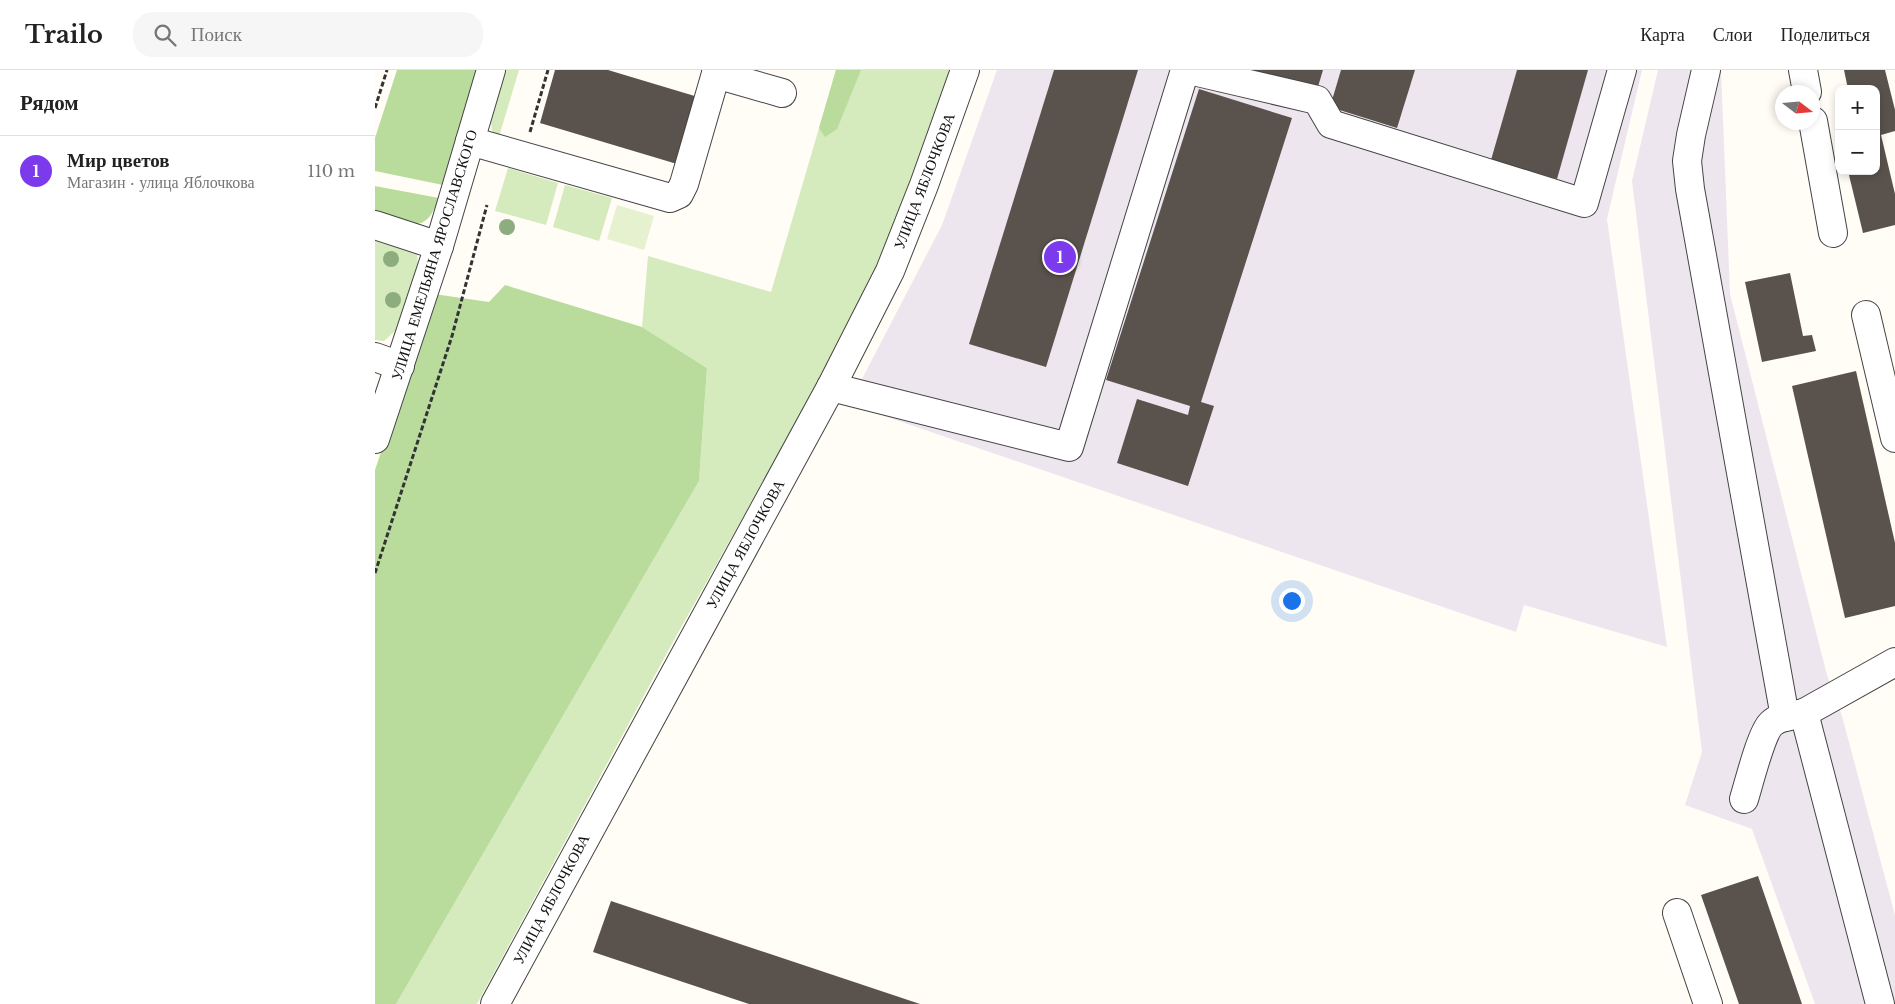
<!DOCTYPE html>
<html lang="ru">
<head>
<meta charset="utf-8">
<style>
	:root { --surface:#fff; --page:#f6f6f6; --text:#222; --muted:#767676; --line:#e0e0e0; --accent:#7c3aed }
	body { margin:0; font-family:"Libre Baskerville",serif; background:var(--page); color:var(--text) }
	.controls { position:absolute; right:15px; top:15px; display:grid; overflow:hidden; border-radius:10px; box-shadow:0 2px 8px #0003 }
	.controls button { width:45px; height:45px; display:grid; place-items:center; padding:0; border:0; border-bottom:1px solid var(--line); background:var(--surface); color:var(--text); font:25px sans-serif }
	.compass { position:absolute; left:1400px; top:15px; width:45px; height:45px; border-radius:50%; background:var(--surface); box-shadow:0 2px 8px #0003; rotate:106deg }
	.you { position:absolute; left:916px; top:530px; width:18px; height:18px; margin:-12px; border:4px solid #fff; border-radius:50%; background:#1a73e8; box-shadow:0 0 0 8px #1a73e833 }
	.badge { display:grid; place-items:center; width:32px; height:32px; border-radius:50%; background:var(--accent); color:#fff; font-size:16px; font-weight:700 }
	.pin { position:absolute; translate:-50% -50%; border:2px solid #fff; box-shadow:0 1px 5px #0006 }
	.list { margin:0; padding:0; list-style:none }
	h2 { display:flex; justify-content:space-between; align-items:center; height:65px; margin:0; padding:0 20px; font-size:21px }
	h2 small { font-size:16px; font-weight:400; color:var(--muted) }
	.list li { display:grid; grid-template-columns:32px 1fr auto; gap:15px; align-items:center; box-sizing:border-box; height:70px; padding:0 20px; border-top:1px solid var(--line) }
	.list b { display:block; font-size:19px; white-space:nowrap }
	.list p { margin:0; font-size:16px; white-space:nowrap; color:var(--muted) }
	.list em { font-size:16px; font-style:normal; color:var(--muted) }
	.icon { flex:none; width:28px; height:28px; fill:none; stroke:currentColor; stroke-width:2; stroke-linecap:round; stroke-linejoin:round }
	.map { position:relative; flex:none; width:1520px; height:934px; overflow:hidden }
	header { display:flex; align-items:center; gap:30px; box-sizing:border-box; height:70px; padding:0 25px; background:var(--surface); border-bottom:1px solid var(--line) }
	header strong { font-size:24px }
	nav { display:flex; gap:28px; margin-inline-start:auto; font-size:18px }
	.search { width:350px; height:45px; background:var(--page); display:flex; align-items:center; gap:12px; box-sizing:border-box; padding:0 18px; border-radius:20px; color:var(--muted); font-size:19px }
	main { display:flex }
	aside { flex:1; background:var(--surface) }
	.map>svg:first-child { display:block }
</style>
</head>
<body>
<header>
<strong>Trailo</strong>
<div class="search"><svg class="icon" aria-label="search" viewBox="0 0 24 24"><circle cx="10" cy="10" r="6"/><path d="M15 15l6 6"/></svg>Поиск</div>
<nav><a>Карта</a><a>Слои</a><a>Поделиться</a></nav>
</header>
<main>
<aside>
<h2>Рядом<small></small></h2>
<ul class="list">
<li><span class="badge">1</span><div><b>Мир цветов</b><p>Магазин · улица Яблочкова</p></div><em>110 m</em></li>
</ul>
</aside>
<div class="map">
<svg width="1520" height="934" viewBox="0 0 1520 934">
	<rect width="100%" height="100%" fill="#fffdf5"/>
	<g fill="#eee6ef">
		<path d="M622,0H1267L1232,149L1292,577L1149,535L1141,562L474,334L567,155Z"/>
		<path d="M1283,0H1346L1355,224L1452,605L1467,646L1520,845V934H1440L1377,759L1310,735L1327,682L1257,111Z"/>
	</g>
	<g fill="#d5ebbd">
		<path d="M129,0H144L123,70L118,65L115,47Z"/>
		<path d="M461,0H577L522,154L488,229L462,279L299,570L102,934H21L324,411L332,298L267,257L273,186L396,222Z"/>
		<path d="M133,98L183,113L171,155L120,141Z"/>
		<path d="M190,115L237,128L224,171L178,157Z"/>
		<path d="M0,163L34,176L42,184L43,195L20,261L9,271L0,270Z"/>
	</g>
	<g fill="#b9dc9c">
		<path d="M22,0H102L68,115L0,101V68Z"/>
		<path d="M461,0H486L462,59L450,67L444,58Z"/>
		<path d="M0,116L64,128C61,134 59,141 55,146C41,164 17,149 0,144Z"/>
		<path d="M130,215L267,257L332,298L324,411L21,934H0V400L59,224L114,232Z"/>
	</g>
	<path fill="#e6f2cf" d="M242,135L279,146L269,180L232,169Z"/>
	<g fill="#5a524d">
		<path d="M180,0H233L323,27L302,94L165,53Z"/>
		<path d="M679,0H763L671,297L594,274Z"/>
		<path d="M877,0H948L942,20Z"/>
		<path d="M966,0H1040L1022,58L955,37Z"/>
		<path d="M1142,0H1213L1182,109L1116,90Z"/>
		<path d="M1469,0H1510L1520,40V61L1506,65L1520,124V155L1488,163L1473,101H1501V19H1473Z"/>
		<path d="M824,19L917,48L826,332L839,336L813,416L742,393L762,329L813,345L815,336L731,310Z"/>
		<path d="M1415,203L1428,266L1437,265L1441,281L1387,292L1370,212Z"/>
		<path d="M1481,301L1520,473V536L1470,548L1417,316Z"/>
		<path d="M1383,806L1427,934H1364L1326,825Z"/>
		<path d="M236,831L545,934H374L218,882Z"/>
	</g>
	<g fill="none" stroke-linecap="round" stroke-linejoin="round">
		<g stroke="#444" stroke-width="30">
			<g id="minor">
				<path d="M814,0L942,30L956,54L1209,133L1247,0"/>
				<path d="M1331,0L1316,65L1312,91L1315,119L1410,647L1429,643L1505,934"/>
				<path d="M1428,0L1432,22"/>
				<path d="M341,4L407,23"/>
				<path d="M1438,51L1458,163"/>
				<path d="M95,71L295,128L304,124L309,114L342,0"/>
				<path d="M0,155L64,176"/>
				<path d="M1491,245L1520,368"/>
				<path d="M0,287L25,296"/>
				<path d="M456,317L694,377L810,0"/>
				<path d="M0,369L64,176L116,0"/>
				<path d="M1429,643L1520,592"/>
				<path d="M1369,729C1374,713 1386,664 1396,654C1400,650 1405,648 1410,647"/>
				<path d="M1302,843L1333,934"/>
				<path d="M120,934L456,317L515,201L549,115L590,0"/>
			</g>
		</g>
		<g stroke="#333" stroke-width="3" stroke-dasharray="5 2.5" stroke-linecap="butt">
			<path d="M0,38L12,0"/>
			<path d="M155,62L173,0"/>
			<path d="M0,503L77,266L112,135"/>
		</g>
		<use href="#minor" stroke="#fff" stroke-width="28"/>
	</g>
	<g fill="#8dad7f">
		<circle cx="132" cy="157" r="8"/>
		<circle cx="16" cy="189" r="8"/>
		<circle cx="18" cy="230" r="8"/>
	</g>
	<g text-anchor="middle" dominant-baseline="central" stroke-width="5" stroke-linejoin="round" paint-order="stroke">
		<g font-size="15" fill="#111" stroke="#fff">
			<text transform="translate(549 111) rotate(-69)">УЛИЦА ЯБЛОЧКОВА</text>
			<text transform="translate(59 185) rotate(-73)">УЛИЦА ЕМЕЛЬЯНА ЯРОСЛАВСКОГО</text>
			<text transform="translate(370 474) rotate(-61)">УЛИЦА ЯБЛОЧКОВА</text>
			<text transform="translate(176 829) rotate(-62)">УЛИЦА ЯБЛОЧКОВА</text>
		</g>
	</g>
</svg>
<div class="controls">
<button>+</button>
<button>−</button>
</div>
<svg class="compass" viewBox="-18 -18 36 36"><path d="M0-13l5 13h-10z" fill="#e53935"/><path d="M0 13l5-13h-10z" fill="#767676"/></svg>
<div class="you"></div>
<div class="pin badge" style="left:685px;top:187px">1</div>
</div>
</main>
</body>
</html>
